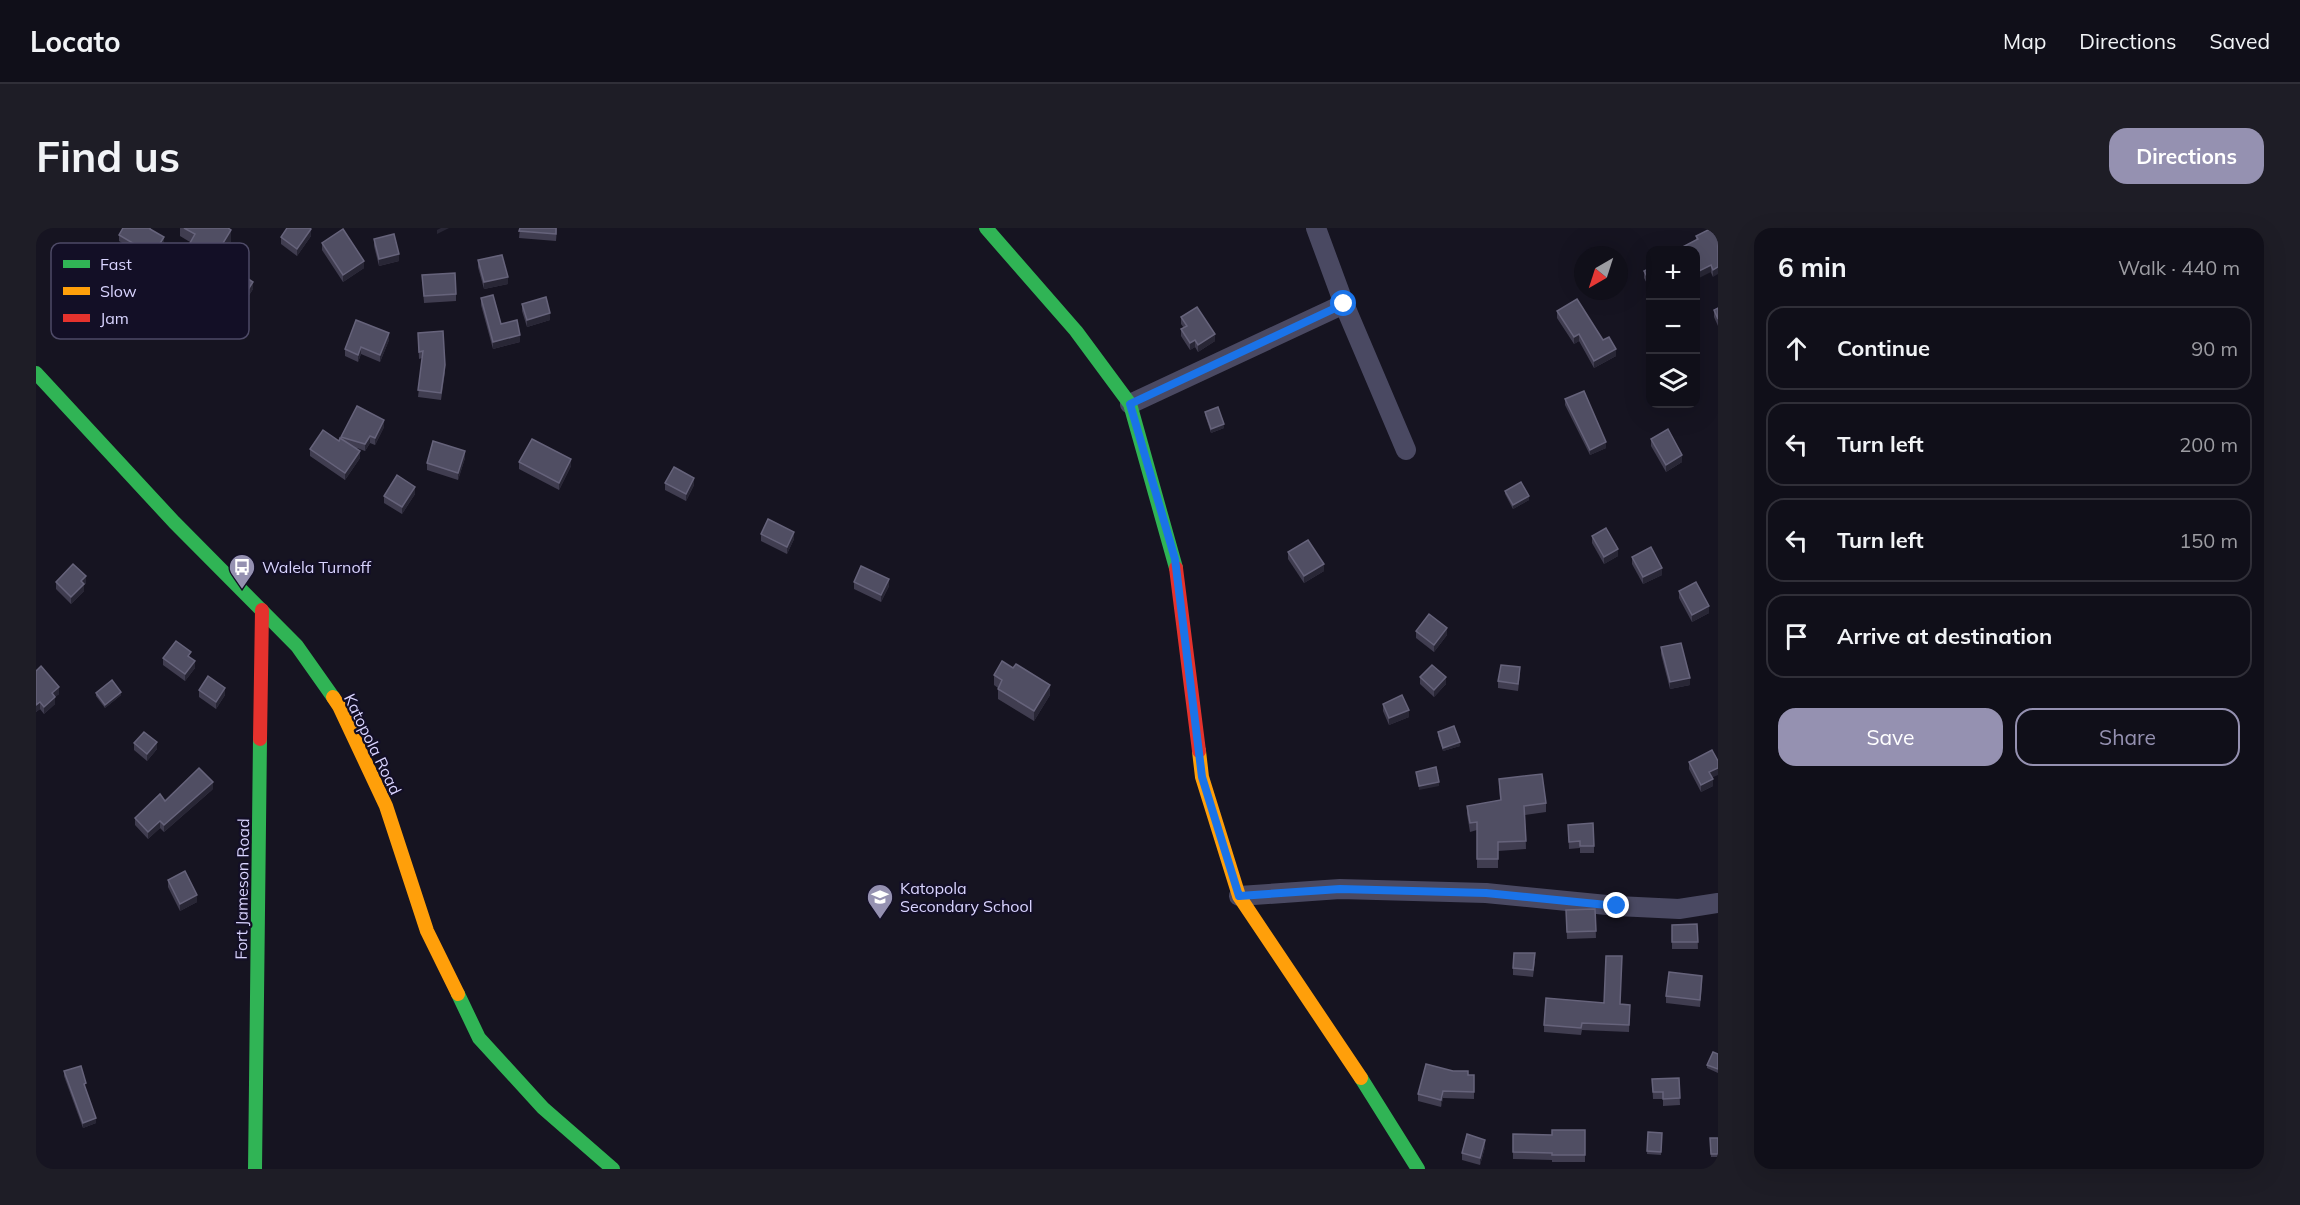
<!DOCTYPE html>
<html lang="en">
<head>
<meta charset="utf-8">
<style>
	:root { --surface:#100f19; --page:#1e1d26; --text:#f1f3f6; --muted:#9c9ca2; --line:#302f38; --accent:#9591b1 }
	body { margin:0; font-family:Mulish,sans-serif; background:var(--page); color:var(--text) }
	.controls { position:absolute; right:18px; top:18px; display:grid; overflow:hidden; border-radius:12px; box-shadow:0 6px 24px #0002 }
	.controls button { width:54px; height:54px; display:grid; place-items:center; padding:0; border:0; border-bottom:2px solid var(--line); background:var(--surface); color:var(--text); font:30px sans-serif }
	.compass { position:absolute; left:1538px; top:18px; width:54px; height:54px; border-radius:50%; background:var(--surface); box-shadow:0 6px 24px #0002; rotate:219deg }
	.stop { position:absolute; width:18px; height:18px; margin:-14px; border:4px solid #1a73e8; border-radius:50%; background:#fff }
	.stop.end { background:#1a73e8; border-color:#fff; box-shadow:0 2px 6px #0008 }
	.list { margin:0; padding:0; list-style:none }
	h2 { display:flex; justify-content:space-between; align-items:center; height:78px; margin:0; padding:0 24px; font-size:26px }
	h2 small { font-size:20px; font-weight:400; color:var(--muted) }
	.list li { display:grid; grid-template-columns:39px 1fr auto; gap:18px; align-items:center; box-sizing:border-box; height:84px; margin:0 12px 12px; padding:0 12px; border:2px solid var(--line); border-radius:18px }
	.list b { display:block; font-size:22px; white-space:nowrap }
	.list em { font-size:20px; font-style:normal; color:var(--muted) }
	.actions { display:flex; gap:12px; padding:18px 24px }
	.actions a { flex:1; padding:14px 0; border:2px solid var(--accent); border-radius:18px; text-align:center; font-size:21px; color:var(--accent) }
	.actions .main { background:var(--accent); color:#fff }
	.icon { flex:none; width:33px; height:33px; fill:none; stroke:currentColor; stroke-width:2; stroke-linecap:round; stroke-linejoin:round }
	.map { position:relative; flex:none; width:1682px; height:941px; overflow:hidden; border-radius:18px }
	header { display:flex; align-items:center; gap:36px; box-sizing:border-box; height:84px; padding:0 30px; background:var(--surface); border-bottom:2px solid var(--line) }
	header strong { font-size:28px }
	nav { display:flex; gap:33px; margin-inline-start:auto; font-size:21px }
	.intro { display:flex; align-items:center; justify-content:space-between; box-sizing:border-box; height:144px; padding:0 36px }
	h1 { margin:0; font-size:42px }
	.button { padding:15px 27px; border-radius:18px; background:var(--accent); color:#fff; font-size:21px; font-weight:700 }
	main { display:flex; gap:36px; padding:0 36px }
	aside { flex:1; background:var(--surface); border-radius:18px; box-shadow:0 6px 24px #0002 }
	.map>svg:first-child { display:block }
</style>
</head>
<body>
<header>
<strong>Locato</strong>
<nav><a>Map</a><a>Directions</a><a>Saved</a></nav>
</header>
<div class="intro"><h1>Find us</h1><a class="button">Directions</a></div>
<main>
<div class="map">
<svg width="1682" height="941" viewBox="0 0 1682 941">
	<rect width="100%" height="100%" fill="#161421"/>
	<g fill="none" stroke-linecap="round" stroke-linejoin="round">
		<g stroke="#4a4962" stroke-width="20">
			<path d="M1280,0L1308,76L1370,222"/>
			<path d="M1094,176L1308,76"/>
			<path d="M1203,668L1304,661L1450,665L1581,678L1643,681L1682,675"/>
		</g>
		<g stroke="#30b455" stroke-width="14">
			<path d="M950,0L1040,103L1094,176L1140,340"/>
			<path d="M0,145L138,294L261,418L297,469"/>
			<path d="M422,766L443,810L507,880L577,941"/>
			<path d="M1325,850L1382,941"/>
			<path d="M219,941L224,511"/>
		</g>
		<g stroke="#ff9f0a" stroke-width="14">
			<path d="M297,469L303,478L350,578L391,703L422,766"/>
			<path d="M1163,523L1166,549L1203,668L1325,850"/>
		</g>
		<g stroke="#e5322d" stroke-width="14">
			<path d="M1140,340L1163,523"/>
			<path d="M224,511L226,382"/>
		</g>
	</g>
	<g fill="#403d50">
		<path d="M144,0H192L195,13L178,40L154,25V14L144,8Z"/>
		<path d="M484,0H521L520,13L483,10Z"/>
		<path d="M1682,0L1677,49L1660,12V8Z"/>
		<path d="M116,2L128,16L117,34L83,13V7Z"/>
		<path d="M275,8L261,28L245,16V9Z"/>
		<path d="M338,11L363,33L343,38L338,18Z"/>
		<path d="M286,15L328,40L307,54L286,22Z"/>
		<path d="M442,32L472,56L448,61L442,39Z"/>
		<path d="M1614,40V61L1608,50V43Z"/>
		<path d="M386,47L420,66V73L388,75Z"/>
		<path d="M174,53L217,61L201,86L189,78V70L174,60Z"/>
		<path d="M445,70L465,96L484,114L457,121L445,77Z"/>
		<path d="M486,76L514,92L491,99L486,83Z"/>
		<path d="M1682,80V98L1678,89V82Z"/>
		<path d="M1521,83L1567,112L1580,128L1558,140L1543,113L1538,116L1521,90Z"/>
		<path d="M1145,89L1179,113L1162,124L1159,119L1154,122L1145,108V101L1148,100L1145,96Z"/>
		<path d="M382,105L409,144L405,172L382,169L386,130L383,131Z"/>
		<path d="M353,112L344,134L325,126L322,134L309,128V121Z"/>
		<path d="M1529,171L1570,220L1554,227L1529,177Z"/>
		<path d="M1169,184L1188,200L1175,205L1169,187Z"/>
		<path d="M348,199L339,217L334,215L329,223L321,220L324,230L309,252L274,228V221L303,213L305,209Z"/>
		<path d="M1615,211L1646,234L1630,244L1615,218Z"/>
		<path d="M429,230L422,252L391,242V235Z"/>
		<path d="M483,234L535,238L523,262L483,241Z"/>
		<path d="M629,255L658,257L650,273L629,262Z"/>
		<path d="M1469,263L1493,272L1477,281L1469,266Z"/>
		<path d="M379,266L366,286L348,275V268Z"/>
		<path d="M725,306L758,311L751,326L725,313Z"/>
		<path d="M1556,308L1582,328L1568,336L1556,315Z"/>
		<path d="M1252,324L1288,343L1268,355L1252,331Z"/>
		<path d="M1596,329L1626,347L1607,356L1596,336Z"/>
		<path d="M20,354L50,355L48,357V363L35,376L20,361Z"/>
		<path d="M818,354L853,358L845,374L818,361Z"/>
		<path d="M1643,363L1673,385L1656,394L1643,370Z"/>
		<path d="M1380,403L1411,407L1398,424L1380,410Z"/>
		<path d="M1625,419L1654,457L1634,461L1625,426Z"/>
		<path d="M127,430H155L159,440L149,453L127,437Z"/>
		<path d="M977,440L1014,467L998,493L962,471V460L958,457V447Z"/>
		<path d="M0,443L23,466L19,469V476L8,486L4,481L0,484Z"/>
		<path d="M1484,446L1482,463L1462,460V453Z"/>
		<path d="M1384,449L1410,456L1398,469L1384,456Z"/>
		<path d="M163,462L189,467L180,481L163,469Z"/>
		<path d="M60,465L85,467L69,480L60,468Z"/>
		<path d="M1347,476L1373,489L1353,497L1347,483Z"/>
		<path d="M1402,504L1424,518L1407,523L1402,508Z"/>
		<path d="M98,515L121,521L111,533L98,522Z"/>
		<path d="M1653,534L1676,550L1677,558L1665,564L1653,541Z"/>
		<path d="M1463,551L1510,575V584L1489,587L1490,621L1462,623V640H1441V602L1434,604L1431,586V578L1464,572Z"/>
		<path d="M177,561L128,604L124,600L112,611L99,597V590Z"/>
		<path d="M1532,597L1558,618V625H1544V620L1533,621Z"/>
		<path d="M132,652L161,674L144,683L132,659Z"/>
		<path d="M1559,681L1560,710L1531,711L1530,682Z"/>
		<path d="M1661,696L1662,721H1636V697Z"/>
		<path d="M1499,733L1497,749L1477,747V740Z"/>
		<path d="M1666,755L1664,779L1630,775V768Z"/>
		<path d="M1584,776L1594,777L1593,804L1546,802L1545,807L1508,804V797Z"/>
		<path d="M1682,826V845L1671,840V837Z"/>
		<path d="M28,843L50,861L60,895L47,900L28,848Z"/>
		<path d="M1432,847H1438V871L1407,870L1405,879L1382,873V866Z"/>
		<path d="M1643,850L1644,877L1627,878V871H1617L1616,851Z"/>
		<path d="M1549,902V934H1516V932L1477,931V906L1516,907Z"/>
		<path d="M1612,904L1626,905L1625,927L1611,926Z"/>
		<path d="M1674,910H1682V929H1675Z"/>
		<path d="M1449,919L1444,937L1426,932V925Z"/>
	</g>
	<g fill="#282635">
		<path d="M405,0H413L401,6V2Z"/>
		<path d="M275,1V8L261,28V21Z"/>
		<path d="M195,2V13L178,40V30Z"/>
		<path d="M128,9V16L117,34V27Z"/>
		<path d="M363,26V33L343,38V31Z"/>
		<path d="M328,33V40L307,54V47Z"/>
		<path d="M1675,37V44L1659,52V45Z"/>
		<path d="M1682,39V46L1677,49V42Z"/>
		<path d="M472,49V56L448,61V54Z"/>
		<path d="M217,54V61L201,86V79Z"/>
		<path d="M514,85V92L491,99V92Z"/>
		<path d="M353,105V112L344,134V127Z"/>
		<path d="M1179,106V113L1162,124V117Z"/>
		<path d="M1543,106V113L1538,116V109Z"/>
		<path d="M484,107V114L457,121V114Z"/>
		<path d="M1159,112V119L1154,122V115Z"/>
		<path d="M325,119V126L322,134V127Z"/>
		<path d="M1580,121V128L1558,140V133Z"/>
		<path d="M348,192V199L339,217V210Z"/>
		<path d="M1188,196V200L1175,205V201Z"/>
		<path d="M334,208V215L329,223V216Z"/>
		<path d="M1570,214V220L1554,227V222Z"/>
		<path d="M324,223V230L309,252V245Z"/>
		<path d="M429,223V230L422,252V245Z"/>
		<path d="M1646,227V234L1630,244V237Z"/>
		<path d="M535,231V238L523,262V255Z"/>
		<path d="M658,250V257L650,273V266Z"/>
		<path d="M379,259V266L366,286V279Z"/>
		<path d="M1493,268V272L1477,281V277Z"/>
		<path d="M758,304V311L751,326V319Z"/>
		<path d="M1582,321V328L1568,336V329Z"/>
		<path d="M1288,336V343L1268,355V348Z"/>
		<path d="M1626,340V347L1607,356V349Z"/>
		<path d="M50,348V355L48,357V363L35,376V369L45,353Z"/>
		<path d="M853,351V358L845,374V367Z"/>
		<path d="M1673,378V385L1656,394V387Z"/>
		<path d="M1411,400V407L1398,424V417Z"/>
		<path d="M159,433V440L149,453V446Z"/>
		<path d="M1410,449V456L1398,469V462Z"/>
		<path d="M1654,450V457L1634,461V454Z"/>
		<path d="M1014,457V467L998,493V483Z"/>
		<path d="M23,459V466L19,469V476L8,486V479L16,465Z"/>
		<path d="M189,460V467L180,481V474Z"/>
		<path d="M85,464V467L69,480V477Z"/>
		<path d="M4,474V481L0,484V477Z"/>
		<path d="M1373,482V489L1353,497V490Z"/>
		<path d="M121,514V521L111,533V526Z"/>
		<path d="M1424,514V518L1407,523V520Z"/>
		<path d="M1682,540V547L1673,551V544Z"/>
		<path d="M1677,551V558L1665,564V557Z"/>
		<path d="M177,554V561L128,604V597Z"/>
		<path d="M1403,554V558L1383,562V558Z"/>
		<path d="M124,593V600L112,611V604Z"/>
		<path d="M161,667V674L144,683V676Z"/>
		<path d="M1407,863V870L1405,879V872Z"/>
		<path d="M60,890V895L47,900V895Z"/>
		<path d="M1449,912V919L1444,937V930Z"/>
	</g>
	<g fill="#504e63" stroke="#66637b" stroke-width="1.5">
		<path d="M87,0H114V1L128,9L117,27L83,7Z"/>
		<path d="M148,0H192L195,2L178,30L154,15L159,6Z"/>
		<path d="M251,0H274L275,1L261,21L245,9Z"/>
		<path d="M484,0H520V6L483,3Z"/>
		<path d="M1676,0H1682V39L1677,42L1675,37L1659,45V22H1641L1662,11L1660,8Z"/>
		<path d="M307,1L328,33L307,47L286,15Z"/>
		<path d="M358,6L363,26L343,31L338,11Z"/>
		<path d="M466,27L472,49L448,54L442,32Z"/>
		<path d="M186,34L217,54L201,79L189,71L192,65L174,53Z"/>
		<path d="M1614,40V54L1608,43Z"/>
		<path d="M419,45L420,66L388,68L386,47Z"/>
		<path d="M457,67L465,96L481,92L484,107L457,114L445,70Z"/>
		<path d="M510,69L514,85L491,92L486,76Z"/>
		<path d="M1541,71L1567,112L1573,109L1580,121L1558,133L1543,106L1538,109L1521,83Z"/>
		<path d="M1161,79L1179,106L1162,117L1159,112L1154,115L1145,101L1151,98L1145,89Z"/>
		<path d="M1682,80V91L1678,82Z"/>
		<path d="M320,92L353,105L344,127L325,119L322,127L309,121Z"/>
		<path d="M407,103L409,137L405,165L382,162L387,123L383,124L382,105Z"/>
		<path d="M1548,163L1570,214L1554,222L1529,171Z"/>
		<path d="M321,178L348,192L339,210L334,208L329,216L305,209Z"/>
		<path d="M1182,179L1188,196L1175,201L1169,184Z"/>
		<path d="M1632,201L1646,227L1630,237L1615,211Z"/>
		<path d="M287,202L303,213L304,210L324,223L309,245L274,221Z"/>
		<path d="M496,211L535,231L523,255L483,234Z"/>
		<path d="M397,213L429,223L422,245L391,235Z"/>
		<path d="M638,239L658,250L650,266L629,255Z"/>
		<path d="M361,247L379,259L366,279L348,268Z"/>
		<path d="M1485,254L1493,268L1477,277L1469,263Z"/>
		<path d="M732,291L758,304L751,319L725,306Z"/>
		<path d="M1570,300L1582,321L1568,329L1556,308Z"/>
		<path d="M1272,312L1288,336L1268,348L1252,324Z"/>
		<path d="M1615,319L1626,340L1607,349L1596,329Z"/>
		<path d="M37,336L50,348L45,353L48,356L35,369L20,354Z"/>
		<path d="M825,338L853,351L845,367L818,354Z"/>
		<path d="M1660,354L1673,378L1656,387L1643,363Z"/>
		<path d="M1393,386L1411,400L1398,417L1380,403Z"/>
		<path d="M140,413L155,424L152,428L159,433L149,446L127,430Z"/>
		<path d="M1645,415L1654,450L1634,454L1625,419Z"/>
		<path d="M966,433L977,440L980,436L1014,457L998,483L962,461L966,452L958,447Z"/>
		<path d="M1396,437L1410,449L1398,462L1384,449Z"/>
		<path d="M1465,437L1484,439L1482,456L1462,453Z"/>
		<path d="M5,438L23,459L16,465L19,469L8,479L4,474L0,477V443Z"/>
		<path d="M172,448L189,460L180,474L163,462Z"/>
		<path d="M76,452L85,464L69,477L60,465Z"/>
		<path d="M1366,467L1373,482L1353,490L1347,476Z"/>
		<path d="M1418,498L1424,514L1407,520L1402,504Z"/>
		<path d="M108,504L121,514L111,526L98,515Z"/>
		<path d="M1676,522L1682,533V540L1673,544L1677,551L1665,557L1653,534Z"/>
		<path d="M1400,539L1403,554L1383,558L1380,544Z"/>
		<path d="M163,540L177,554L128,597L124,593L112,604L99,590L124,566L129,573Z"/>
		<path d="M1506,546L1510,575L1488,578L1490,613L1462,614V631H1441V594L1434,595L1431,578L1465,572L1463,551Z"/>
		<path d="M1557,595L1558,618H1544V613L1533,614L1532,597Z"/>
		<path d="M149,643L161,667L144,676L132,652Z"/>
		<path d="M1559,681L1560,703L1531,704L1530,682Z"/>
		<path d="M1661,696L1662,714H1636V697Z"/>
		<path d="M1478,725H1499L1497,742L1477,740Z"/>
		<path d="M1570,728H1586L1584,776L1594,777L1593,797L1546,795L1545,800L1508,797L1510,770L1568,775Z"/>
		<path d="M1633,744L1666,748L1664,772L1630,768Z"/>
		<path d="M1677,824L1682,826V841L1671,837Z"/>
		<path d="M1390,836L1417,843H1432V847H1438V864L1407,863L1405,872L1382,866Z"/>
		<path d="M45,838L50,855L48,856L60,890L47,895L28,843Z"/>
		<path d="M1643,850L1644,870L1627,871V864H1617L1616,851Z"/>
		<path d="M1516,902H1549V927H1516V925L1477,924V906L1516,907Z"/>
		<path d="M1612,904L1626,905L1625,924L1611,923Z"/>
		<path d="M1431,906L1449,912L1444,930L1426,925Z"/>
		<path d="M1674,910H1682V926H1675Z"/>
	</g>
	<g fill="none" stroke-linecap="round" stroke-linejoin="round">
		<path stroke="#1a73e8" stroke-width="8" d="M1308,76L1094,176L1139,331L1166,549L1203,668L1304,661L1450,665L1581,678"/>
	</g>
	<defs>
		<g id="bus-pin" transform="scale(1.35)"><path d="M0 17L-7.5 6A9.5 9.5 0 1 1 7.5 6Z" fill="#9591b1" stroke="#130f26"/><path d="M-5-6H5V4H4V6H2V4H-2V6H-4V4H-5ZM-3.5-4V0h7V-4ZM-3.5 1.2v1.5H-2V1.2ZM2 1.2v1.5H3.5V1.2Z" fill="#fff"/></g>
		<g id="school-pin" transform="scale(1.35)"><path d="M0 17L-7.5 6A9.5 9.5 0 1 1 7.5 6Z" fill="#9591b1" stroke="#130f26"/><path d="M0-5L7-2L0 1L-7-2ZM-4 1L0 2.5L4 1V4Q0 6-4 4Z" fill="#fff"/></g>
	</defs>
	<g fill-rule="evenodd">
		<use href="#bus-pin" x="206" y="339"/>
		<use href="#school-pin" x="844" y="669"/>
	</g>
	<g text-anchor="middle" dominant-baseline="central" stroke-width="4.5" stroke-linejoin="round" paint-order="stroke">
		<g font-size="16" fill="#d9d4ff" stroke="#130f26" text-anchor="start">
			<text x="226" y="339">Walela Turnoff</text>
			<text x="864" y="660">Katopola<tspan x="864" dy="18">Secondary School</tspan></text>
		</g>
		<g font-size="16" fill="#d9d4ff" stroke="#130f26">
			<text transform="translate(337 516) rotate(64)">Katopola Road</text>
			<text transform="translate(206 661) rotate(-89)">Fort Jameson Road</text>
		</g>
	</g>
	<rect x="15" y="15" width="198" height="96" rx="9" fill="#130f26" stroke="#4e4a67" stroke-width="1.5"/>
	<rect x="27" y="32" width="27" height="8" fill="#30b455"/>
	<rect x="27" y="59" width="27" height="8" fill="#ff9f0a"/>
	<rect x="27" y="86" width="27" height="8" fill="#e5322d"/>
	<g font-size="16" fill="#d9d4ff">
		<text x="64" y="42">Fast</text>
		<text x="64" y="69">Slow</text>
		<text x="64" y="96">Jam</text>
	</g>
</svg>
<div class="controls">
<button>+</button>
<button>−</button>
<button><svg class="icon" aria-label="layers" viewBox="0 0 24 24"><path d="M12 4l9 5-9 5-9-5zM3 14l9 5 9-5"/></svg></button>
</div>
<svg class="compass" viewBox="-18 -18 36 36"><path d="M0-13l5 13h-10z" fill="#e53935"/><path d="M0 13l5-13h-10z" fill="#9c9ca2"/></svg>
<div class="stop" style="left:1308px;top:76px"></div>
<div class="stop end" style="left:1581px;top:678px"></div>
</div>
<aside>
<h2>6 min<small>Walk · 440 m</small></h2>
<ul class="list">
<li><svg class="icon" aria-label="ahead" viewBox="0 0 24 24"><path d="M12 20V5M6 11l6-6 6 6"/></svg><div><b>Continue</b></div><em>90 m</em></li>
<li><svg class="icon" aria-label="left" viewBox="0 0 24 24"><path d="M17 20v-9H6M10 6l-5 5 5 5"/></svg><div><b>Turn left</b></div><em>200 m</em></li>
<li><svg class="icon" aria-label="left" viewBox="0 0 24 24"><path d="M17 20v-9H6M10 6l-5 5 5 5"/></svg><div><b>Turn left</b></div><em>150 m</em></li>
<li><svg class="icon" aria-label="arrive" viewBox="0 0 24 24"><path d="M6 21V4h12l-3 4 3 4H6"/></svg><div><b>Arrive at destination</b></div></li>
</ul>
<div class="actions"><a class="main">Save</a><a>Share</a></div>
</aside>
</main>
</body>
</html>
